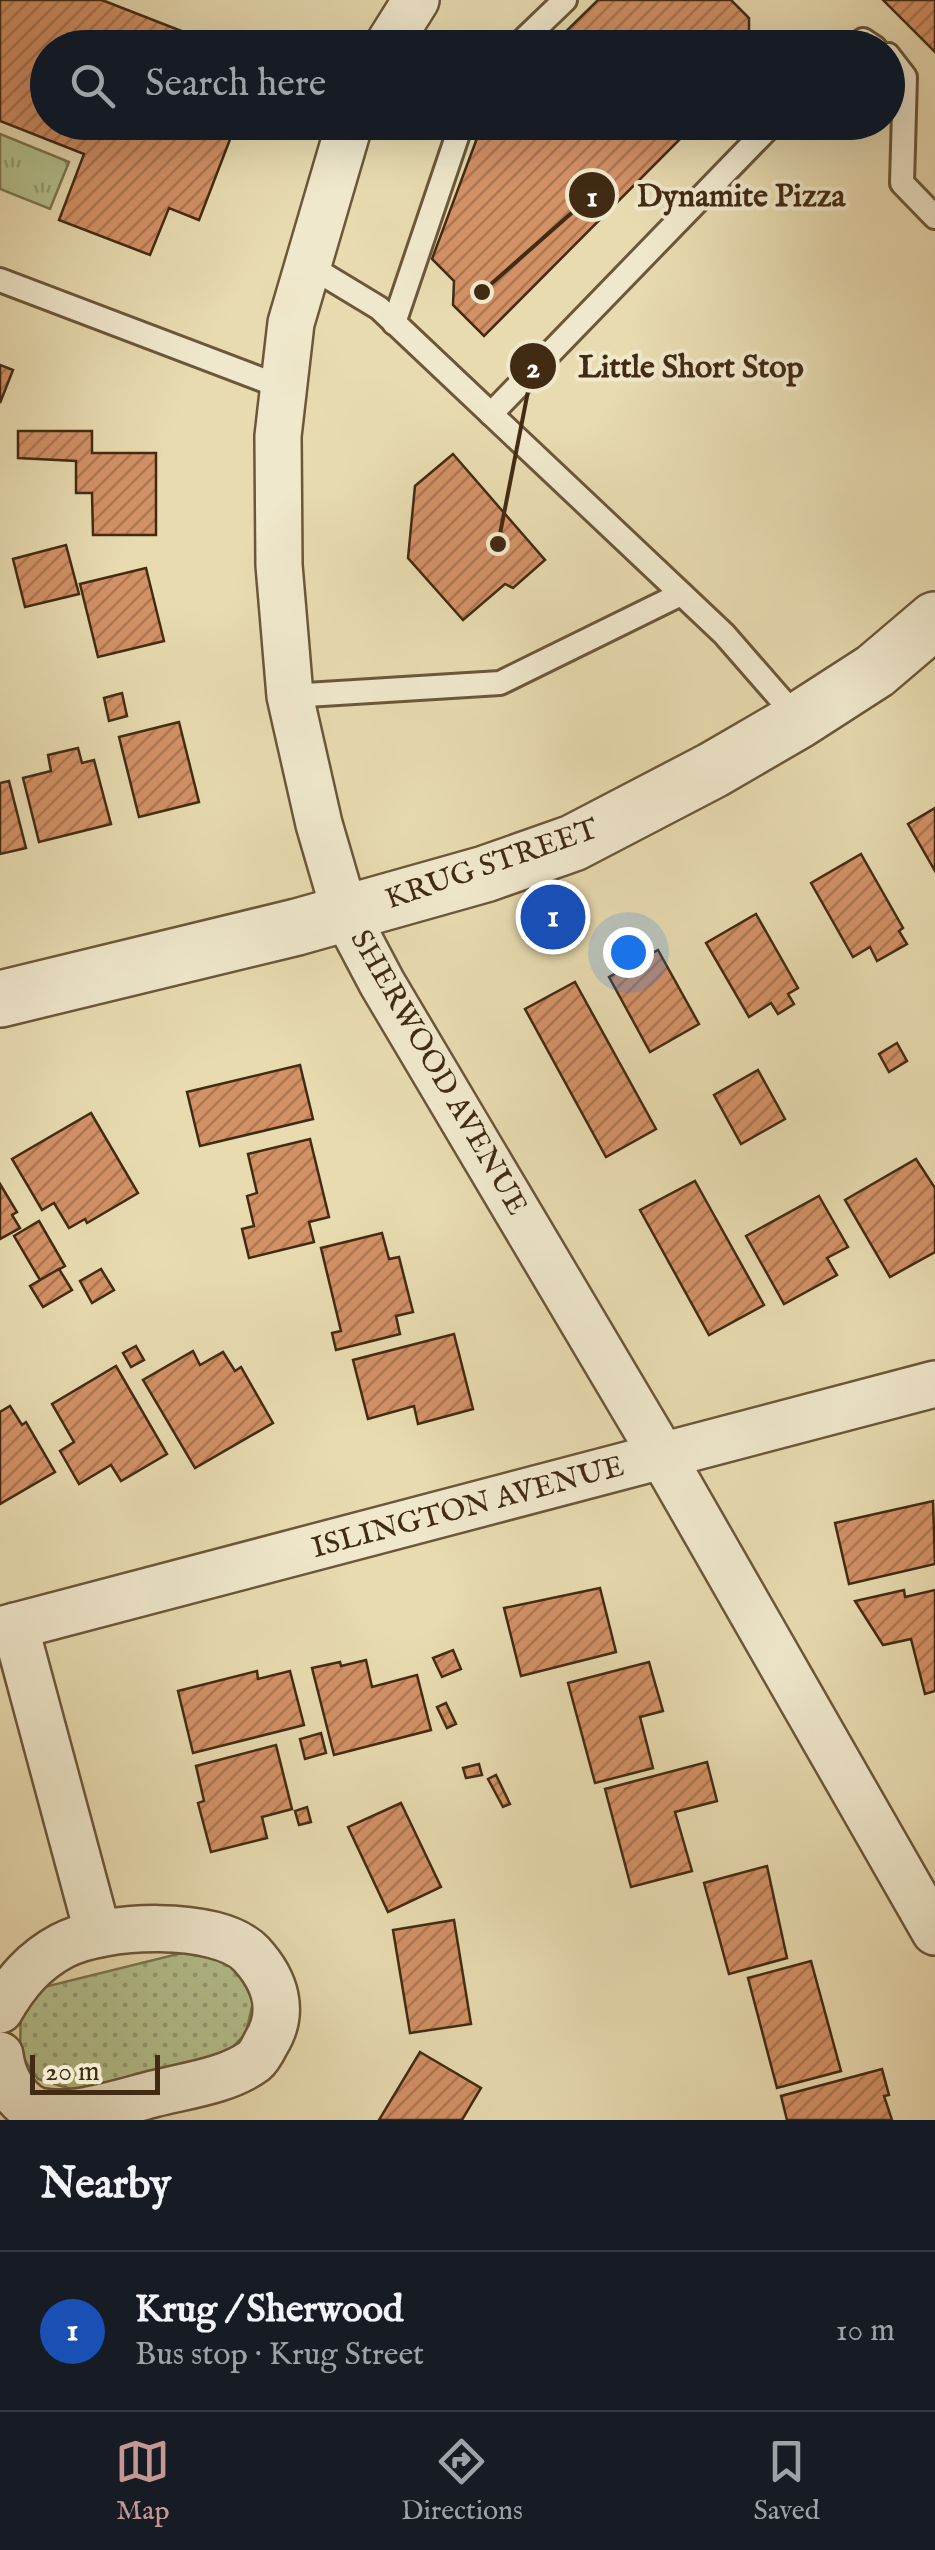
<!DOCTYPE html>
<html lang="en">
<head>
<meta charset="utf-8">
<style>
	:root { --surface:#171b24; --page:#20242c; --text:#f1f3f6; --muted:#9ea1a6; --line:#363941; --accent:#c59692 }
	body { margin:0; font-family:"IM FELL English",serif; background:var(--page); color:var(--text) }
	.scale { position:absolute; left:30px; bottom:25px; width:130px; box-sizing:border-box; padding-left:10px; border:5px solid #422b13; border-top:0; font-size:28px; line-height:35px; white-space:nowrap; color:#422b13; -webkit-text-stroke:8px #f0e8cc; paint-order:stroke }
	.you { position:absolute; left:628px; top:952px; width:35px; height:35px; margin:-25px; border:8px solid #fff; border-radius:50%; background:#1a73e8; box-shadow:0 0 0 15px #1a73e833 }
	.badge { display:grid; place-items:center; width:65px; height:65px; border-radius:50%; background:var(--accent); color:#fff; font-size:32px; font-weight:700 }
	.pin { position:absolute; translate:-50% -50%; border:5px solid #fff; box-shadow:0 2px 10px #0006 }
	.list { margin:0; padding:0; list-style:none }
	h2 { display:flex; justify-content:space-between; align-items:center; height:130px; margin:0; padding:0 40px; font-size:42px }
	h2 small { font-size:32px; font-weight:400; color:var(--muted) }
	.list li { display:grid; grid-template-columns:65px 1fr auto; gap:30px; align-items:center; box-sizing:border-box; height:160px; padding:0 40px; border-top:2px solid var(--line) }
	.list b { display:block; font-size:38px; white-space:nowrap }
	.list p { margin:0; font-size:32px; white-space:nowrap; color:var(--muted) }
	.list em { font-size:32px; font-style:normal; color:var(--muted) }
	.icon { flex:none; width:55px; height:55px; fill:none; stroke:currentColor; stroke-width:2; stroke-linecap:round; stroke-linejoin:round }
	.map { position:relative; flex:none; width:935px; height:2120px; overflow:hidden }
	.search { position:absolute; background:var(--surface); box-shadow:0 10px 40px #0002; left:30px; right:30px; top:30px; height:110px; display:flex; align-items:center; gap:25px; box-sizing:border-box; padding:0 35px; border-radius:55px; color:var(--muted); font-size:38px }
	.sheet { height:290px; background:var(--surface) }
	nav { display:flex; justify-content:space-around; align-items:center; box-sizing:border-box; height:140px; border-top:2px solid var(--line); background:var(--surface); font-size:28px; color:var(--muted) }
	nav a { display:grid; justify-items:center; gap:5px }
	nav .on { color:var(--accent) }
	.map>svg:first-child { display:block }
</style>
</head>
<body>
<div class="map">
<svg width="935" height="2120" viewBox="0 0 935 2120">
	<defs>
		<pattern id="grass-dots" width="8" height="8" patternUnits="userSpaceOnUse" patternTransform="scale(2.5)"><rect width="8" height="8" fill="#b4c18d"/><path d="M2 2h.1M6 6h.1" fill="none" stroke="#949d72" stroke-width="1.8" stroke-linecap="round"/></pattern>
		<pattern id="park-tufts" width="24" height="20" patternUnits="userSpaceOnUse" patternTransform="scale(2.5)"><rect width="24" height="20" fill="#b4c18d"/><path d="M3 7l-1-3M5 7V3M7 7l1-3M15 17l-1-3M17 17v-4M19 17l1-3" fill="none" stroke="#949d72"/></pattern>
		<pattern id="building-hatch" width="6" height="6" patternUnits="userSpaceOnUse" patternTransform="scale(2.5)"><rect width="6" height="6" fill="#d39166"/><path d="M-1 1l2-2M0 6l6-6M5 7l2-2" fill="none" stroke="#ad7753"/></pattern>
	</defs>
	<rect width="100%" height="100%" fill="#e8dbb0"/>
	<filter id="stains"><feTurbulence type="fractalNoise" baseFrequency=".002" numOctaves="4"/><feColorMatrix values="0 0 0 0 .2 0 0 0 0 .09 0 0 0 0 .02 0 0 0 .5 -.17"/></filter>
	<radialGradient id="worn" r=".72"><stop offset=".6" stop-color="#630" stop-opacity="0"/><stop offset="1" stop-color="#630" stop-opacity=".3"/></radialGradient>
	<path fill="url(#grass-dots)" stroke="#7b7650" stroke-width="2.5" d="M202,1948L240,1973L253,2002L246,2033L227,2053L74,2090L38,2079L20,2054L21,2009L36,1989Z"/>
	<path fill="url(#park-tufts)" stroke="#7b7650" stroke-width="2.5" d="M0,134L69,162L50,209L0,189Z"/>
	<g fill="url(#building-hatch)" stroke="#422b13" stroke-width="2.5">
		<path d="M0,0H102L225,48H48V122H218L234,129L199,220L169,208L150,255L59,220L84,154L0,121Z"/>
		<path d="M598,0H731L749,18V48H549Z"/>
		<path d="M883,0H935V52Z"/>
		<path d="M483,122H697L484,336L453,305L454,281L432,259Z"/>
		<path d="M0,365L13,370L0,403Z"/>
		<path d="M18,431H92V453H156V535H93L92,493H76V461L18,458Z"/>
		<path d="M453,454L545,560L513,588L505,584L463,620L408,558L415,486Z"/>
		<path d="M66,545L79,594L25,607L13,559Z"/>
		<path d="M146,568L164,641L98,657L80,584Z"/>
		<path d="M122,693L127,716L109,721L104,698Z"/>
		<path d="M179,722L199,802L139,817L119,737Z"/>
		<path d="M78,748L82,763L94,760L111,824L39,842L23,778L51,771L48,755Z"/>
		<path d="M9,781L26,848L0,854V783Z"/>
		<path d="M935,808V871L908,824Z"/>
		<path d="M861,854L903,928L899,931L907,944L877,961L870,947L853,957L811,883Z"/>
		<path d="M756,914L798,988L788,994L794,1004L778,1014L771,1003L749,1017L706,943Z"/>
		<path d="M658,950L699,1024L650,1052L609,977Z"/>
		<path d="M575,982L656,1129L606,1157L525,1009Z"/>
		<path d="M897,1043L907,1061L889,1072L879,1054Z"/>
		<path d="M300,1065L313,1119L200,1146L187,1092Z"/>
		<path d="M758,1070L785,1119L741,1144L714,1095Z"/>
		<path d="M91,1113L138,1193L87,1223L85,1219L69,1228L54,1203L42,1210L12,1159Z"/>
		<path d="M310,1139L329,1217L309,1222L314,1242L249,1258L242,1229L254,1226L247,1196L257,1193L248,1154Z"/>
		<path d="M916,1159L935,1188V1252L890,1277L845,1200Z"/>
		<path d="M695,1181L764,1305L709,1335L640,1210Z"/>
		<path d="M0,1184L17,1212L12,1215L20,1228L0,1239Z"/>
		<path d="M819,1196L848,1247L827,1258L837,1275L784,1304L746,1236Z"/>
		<path d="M39,1221L65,1266L40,1280L14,1236Z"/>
		<path d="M382,1233L389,1259L399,1257L413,1312L396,1316L400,1334L336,1350L332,1333L341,1331L321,1248Z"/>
		<path d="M59,1269L72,1290L43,1307L30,1286Z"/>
		<path d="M101,1269L114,1290L92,1303L80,1281Z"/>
		<path d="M454,1334L473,1409L418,1424L414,1406L368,1419L353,1360Z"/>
		<path d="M136,1346L144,1360L131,1367L123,1353Z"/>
		<path d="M193,1351L200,1365L223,1352L235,1371L241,1367L273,1423L195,1468L143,1380Z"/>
		<path d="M116,1366L167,1454L121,1481L111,1465L79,1484L60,1451L74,1442L52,1404Z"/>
		<path d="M10,1406L22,1425L26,1422L55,1472L0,1504V1412Z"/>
		<path d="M933,1501L935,1564L849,1584L835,1523Z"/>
		<path d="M600,1588L616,1652L521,1676L504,1608Z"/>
		<path d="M904,1590L905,1597L935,1590V1691L925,1694L911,1639L883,1645L855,1601Z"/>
		<path d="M453,1650L461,1669L442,1677L433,1658Z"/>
		<path d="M366,1660L372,1687L417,1675L431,1730L334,1755L312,1668L340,1662L341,1666Z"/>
		<path d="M649,1662L663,1711L640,1717L653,1768L595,1783L568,1683Z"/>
		<path d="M257,1671L258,1679L290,1671L304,1725L193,1753L178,1691Z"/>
		<path d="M446,1703L456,1724L447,1728L437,1707Z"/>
		<path d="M321,1733L326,1753L305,1759L300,1739Z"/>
		<path d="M276,1745L292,1809L262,1817L267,1838L211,1852L198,1803L204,1801L196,1766Z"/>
		<path d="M707,1762L717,1801L675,1812L692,1871L631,1887L605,1789Z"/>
		<path d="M479,1764L482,1775L466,1778L463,1768Z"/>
		<path d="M496,1775L510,1804L503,1807L488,1779Z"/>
		<path d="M401,1803L441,1887L388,1912L348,1827Z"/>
		<path d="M307,1807L311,1822L299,1825L295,1811Z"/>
		<path d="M767,1866L787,1958L729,1974L704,1883Z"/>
		<path d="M454,1920L471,2024L410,2033L393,1930Z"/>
		<path d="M811,1961L841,2071L777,2088L748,1978Z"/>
		<path d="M420,2052L481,2088L462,2120H379Z"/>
		<path d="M882,2069L889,2095L884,2096L892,2120H787L781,2096Z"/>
	</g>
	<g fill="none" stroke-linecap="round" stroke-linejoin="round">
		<g stroke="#6c573a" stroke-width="28">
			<g id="service">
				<path d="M515,48L565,0"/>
				<path d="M853,48L863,40L875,48"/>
				<path d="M888,55L905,77L902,183L935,217"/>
				<path d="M308,265L379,308L724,634L799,720"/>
				<path d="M0,280L284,388"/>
				<path d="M394,323L462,122"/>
				<path d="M491,414L774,122"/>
				<path d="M290,696L500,683L681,594"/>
			</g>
		</g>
		<g stroke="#6c573a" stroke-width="50">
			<g id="minor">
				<path d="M386,48L416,0"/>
				<path d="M350,122L291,323L278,436L279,565L290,696L319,824L345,913L382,983L663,1457L935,1932"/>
				<path d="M15,1626L98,1934"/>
				<path d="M0,1630L935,1384"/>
				<path d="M0,2010C16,1982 34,1961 62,1946C102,1924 218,1919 251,1954C275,1980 286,2011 266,2043C263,2049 259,2057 254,2061C227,2081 184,2086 153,2094C119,2103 69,2120 35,2110C15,2101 2,2075 0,2055"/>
			</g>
		</g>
		<g stroke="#6c573a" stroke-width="60">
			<path id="tertiary" d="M0,999L297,927L485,874L573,843L713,770L799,720L875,671L935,620"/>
		</g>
		<use href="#service" stroke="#f0e8cc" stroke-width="22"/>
		<use href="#minor" stroke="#f0e8cc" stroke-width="45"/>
		<use href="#tertiary" stroke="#f0e8cc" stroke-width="55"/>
	</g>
	<g text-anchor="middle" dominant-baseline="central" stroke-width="8" stroke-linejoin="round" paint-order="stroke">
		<g font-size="30" fill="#422b13" stroke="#f0e8cc">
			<text transform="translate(492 865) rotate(-19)">KRUG STREET</text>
			<text transform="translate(438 1073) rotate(60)">SHERWOOD AVENUE</text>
			<text transform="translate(468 1508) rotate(-15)">ISLINGTON AVENUE</text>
		</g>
	</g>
	<path fill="none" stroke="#422b13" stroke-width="4" d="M482 292L592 195M498 544L533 366"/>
	<g fill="#422b13" stroke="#f0e8cc" stroke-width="4">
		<circle cx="482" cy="292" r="10"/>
		<circle cx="498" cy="544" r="10"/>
		<circle cx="592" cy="195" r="25"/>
		<circle cx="533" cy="366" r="25"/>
	</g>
	<g font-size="30" text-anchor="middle" font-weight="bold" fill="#fff">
		<text x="592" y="206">1</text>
		<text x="533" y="377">2</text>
	</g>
	<g font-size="32" text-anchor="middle" font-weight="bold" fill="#422b13" stroke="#f0e8cc" stroke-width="8" stroke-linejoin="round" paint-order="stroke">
		<text x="741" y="206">Dynamite Pizza</text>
		<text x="691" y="377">Little Short Stop</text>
	</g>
	<rect width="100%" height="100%" filter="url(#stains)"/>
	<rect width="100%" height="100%" fill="url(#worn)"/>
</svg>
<div class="scale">20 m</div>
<div class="you"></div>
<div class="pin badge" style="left:553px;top:917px;background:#1a4fb4">1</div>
<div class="search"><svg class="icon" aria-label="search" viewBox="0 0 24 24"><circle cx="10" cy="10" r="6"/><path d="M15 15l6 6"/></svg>Search here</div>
</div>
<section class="sheet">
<h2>Nearby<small></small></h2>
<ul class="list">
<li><span class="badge" style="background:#1a4fb4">1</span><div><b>Krug / Sherwood</b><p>Bus stop · Krug Street</p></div><em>10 m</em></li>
</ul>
</section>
<nav>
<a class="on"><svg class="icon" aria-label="map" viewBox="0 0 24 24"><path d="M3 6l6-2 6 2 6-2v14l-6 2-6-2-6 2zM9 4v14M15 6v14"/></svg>Map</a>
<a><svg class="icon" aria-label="directions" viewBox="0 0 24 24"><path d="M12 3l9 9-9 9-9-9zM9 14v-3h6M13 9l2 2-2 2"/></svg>Directions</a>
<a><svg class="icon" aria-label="saved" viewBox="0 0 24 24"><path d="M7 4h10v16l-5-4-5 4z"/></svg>Saved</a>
</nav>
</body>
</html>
